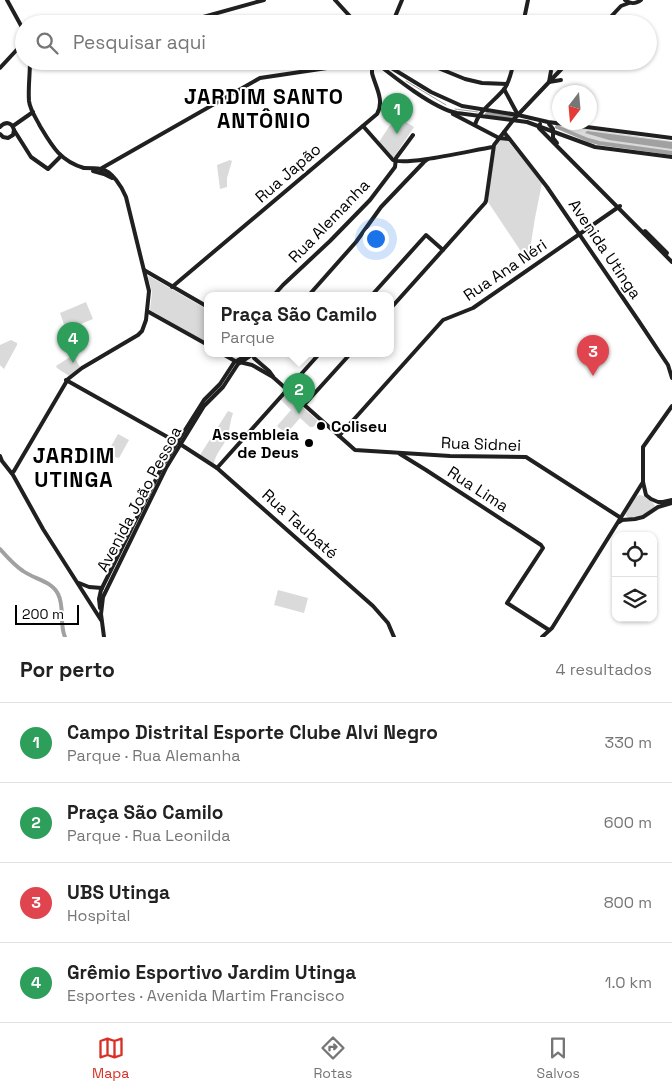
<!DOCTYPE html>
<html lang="pt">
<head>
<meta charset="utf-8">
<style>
	:root { --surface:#fff; --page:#f6f6f6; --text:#222; --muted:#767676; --line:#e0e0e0; --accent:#d93025 }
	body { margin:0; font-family:"Space Grotesk",sans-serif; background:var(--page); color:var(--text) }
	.controls { position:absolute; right:15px; bottom:15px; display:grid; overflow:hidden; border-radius:10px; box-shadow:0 1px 4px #0004 }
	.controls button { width:45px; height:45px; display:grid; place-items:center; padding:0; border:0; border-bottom:1px solid var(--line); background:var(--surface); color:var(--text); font:25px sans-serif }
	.compass { position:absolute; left:552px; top:85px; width:45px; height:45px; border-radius:50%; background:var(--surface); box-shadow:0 1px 4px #0004; rotate:196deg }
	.scale { position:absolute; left:15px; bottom:12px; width:64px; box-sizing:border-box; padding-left:5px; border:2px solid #000; border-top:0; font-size:14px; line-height:18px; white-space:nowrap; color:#000; -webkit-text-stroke:4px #fff; paint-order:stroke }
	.you { position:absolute; left:375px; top:238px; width:18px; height:18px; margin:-12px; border:4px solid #fff; border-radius:50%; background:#1a73e8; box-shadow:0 0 0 8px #1a73e833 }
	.badge { display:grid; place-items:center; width:32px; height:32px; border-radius:50%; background:var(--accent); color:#fff; font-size:16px; font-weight:700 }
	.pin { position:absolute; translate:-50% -41px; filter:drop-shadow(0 1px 2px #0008) }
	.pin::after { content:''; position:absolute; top:26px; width:18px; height:15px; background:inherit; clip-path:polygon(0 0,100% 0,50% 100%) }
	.popup { position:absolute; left:204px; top:292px; width:190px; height:65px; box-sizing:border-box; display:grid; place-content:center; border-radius:10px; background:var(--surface); filter:drop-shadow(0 1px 4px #0005); font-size:16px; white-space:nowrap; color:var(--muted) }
	.popup b { font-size:19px; color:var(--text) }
	.popup::after { content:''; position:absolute; left:50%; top:100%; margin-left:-10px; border:10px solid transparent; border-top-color:var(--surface) }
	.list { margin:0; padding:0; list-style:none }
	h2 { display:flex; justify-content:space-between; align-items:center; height:65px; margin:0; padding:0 20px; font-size:21px }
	h2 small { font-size:16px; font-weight:400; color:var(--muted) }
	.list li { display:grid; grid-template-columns:32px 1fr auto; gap:15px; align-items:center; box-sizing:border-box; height:80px; padding:0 20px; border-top:1px solid var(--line) }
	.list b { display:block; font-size:19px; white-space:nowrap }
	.list p { margin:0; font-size:16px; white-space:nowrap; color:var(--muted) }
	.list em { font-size:16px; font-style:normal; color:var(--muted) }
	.icon { flex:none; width:28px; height:28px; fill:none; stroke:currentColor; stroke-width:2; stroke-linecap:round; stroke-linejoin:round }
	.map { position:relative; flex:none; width:672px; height:637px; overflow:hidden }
	.search { position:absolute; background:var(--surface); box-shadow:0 1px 4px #0004; left:15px; right:15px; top:15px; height:55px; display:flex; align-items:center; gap:12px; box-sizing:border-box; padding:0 18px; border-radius:28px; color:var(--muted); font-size:19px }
	.sheet { height:385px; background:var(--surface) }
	nav { display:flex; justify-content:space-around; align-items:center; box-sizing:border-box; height:70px; border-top:1px solid var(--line); background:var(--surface); font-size:14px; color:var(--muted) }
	nav a { display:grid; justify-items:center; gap:2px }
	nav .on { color:var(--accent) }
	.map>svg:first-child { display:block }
</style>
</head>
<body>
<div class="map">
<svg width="672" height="637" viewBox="0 0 672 637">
	<rect width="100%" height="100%" fill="#fff"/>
	<g fill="#dadada">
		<path d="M396,116L414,127L394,157L393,158L379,142Z"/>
		<path d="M558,125L672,141V152L597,141L589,139Z"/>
		<path d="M501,139H506L508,141L542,183L535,218L528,262L488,202L494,149Z"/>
		<path d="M230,160L232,161L227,178V187L220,189L217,165Z"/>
		<path d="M149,276L208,310V343L150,310L152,292L148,277Z"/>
		<path d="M86,302L93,319L66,330L60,313Z"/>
		<path d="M11,340L17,343V345L4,369L0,365V345Z"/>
		<path d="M73,355L80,367L69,376L57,368L56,366Z"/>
		<path d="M286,393L317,420V423L313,427H310L300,418L286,434L277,426L291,410L280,399Z"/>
		<path d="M228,411L233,413C230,421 230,429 227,438C223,447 215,454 214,464L200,455Z"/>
		<path d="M118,434L129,440L119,458L108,455L110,448Z"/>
		<path d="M639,495C645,495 653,501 655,506C648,514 639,516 629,518L626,516V513L635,498Z"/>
		<path d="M278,590L308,598L304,613L274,605Z"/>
	</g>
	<path fill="#a1a1a1" d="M587,131L672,142V149L609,140L585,133Z"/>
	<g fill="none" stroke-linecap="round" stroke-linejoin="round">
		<g stroke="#a1a1a1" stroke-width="1">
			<path d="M406,81L446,105"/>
			<path d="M455,109L478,112"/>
		</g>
		<g stroke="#a1a1a1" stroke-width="4">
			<path d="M487,114L513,117"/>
			<path d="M557,127L588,140L599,143L672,153"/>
			<path d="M0,549C7,557 14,565 23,571C34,579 52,581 58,594C65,607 59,624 65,637"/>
		</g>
		<g stroke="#202020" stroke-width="4">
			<path d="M7,0L24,31"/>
			<path d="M335,0L357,24"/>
			<path d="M625,0C630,4 636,4 641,0"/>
			<path d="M178,24L264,0"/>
			<path d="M392,24L402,0"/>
			<path d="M523,24L528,0"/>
			<path d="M604,24L621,6L629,3"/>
			<path d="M30,61C30,74 28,88 29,101C30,110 36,118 40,126C52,146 60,161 84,168"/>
			<path d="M374,61C394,77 434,109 457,113L527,122L595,147L672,157"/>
			<path d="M380,61L431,92L462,106L518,115L548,122L672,138"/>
			<path d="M421,61L465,79L482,83L507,84"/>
			<path d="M0,68L24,42"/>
			<path d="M551,71L549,82L561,80"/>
			<path d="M504,89L518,115"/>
			<path d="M453,114L499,138L509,139"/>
			<path d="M540,124L539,128L541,130L672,262"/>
			<path d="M549,124L553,129V138L557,143"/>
			<path d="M475,125C479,110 496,100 505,88C510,80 512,70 514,61"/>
			<path d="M13,126L33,112"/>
			<path d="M363,126L393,160C407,166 473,150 493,147"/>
			<path d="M0,127C5,121 12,122 14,130L13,135L8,138L3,137L0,134"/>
			<path d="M14,130L31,157L48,169L61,156"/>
			<path d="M504,132L547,187L638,320L668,365L672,378"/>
			<path d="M93,171L104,174L112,178"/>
			<path d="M101,173L102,168L260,78L374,61"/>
			<path d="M645,231L667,253"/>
			<path d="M144,270L208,307"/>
			<path d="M172,287L377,114C385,100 375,86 372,73V69L376,61"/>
			<path d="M274,295L283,285L330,241L370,200L395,167L396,158L413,135"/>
			<path d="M309,295L356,242L381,207L424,162L428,159"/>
			<path d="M372,295L426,235L443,250"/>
			<path d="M390,309L485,203L486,201L494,145L514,119L569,61"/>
			<path d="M147,311L208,345"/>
			<path d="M221,353L235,361L252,365L273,377"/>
			<path d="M254,354V358L269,371L274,378L355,450L450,456L526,457L621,518"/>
			<path d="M238,360L244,357L248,353"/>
			<path d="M66,380L180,444L217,468L373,606L388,623L394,637"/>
			<path d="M304,405L351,353"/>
			<path d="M672,406L643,447V482L646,495L651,499L658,502H663L672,500"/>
			<path d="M339,436L443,320L473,308L620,206"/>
			<path d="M400,454L426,470L541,545L543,548L507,603L549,630"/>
			<path d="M0,456L2,461L13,475L43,529L101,620"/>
			<path d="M217,468L320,353"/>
			<path d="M12,473L14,471L21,459L68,379L82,368L138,335L142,331L146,320L149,291L126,197C122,187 112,171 101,169C95,168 89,168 84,168"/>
			<path d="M619,522L622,520L635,519L643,517L658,507L672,503"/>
			<path d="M79,583L89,587L102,588"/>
			<path d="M100,608L99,599L101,590L163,465L204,400L220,384L235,361"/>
			<path d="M104,637L101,614L103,597L166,468L204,406L223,387L238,364L253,354"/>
			<path d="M542,637L552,628L643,482"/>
		</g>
	</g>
	<g fill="#000" stroke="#fff" stroke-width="2">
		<circle cx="321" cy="426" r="5"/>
		<circle cx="309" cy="443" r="5"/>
	</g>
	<g text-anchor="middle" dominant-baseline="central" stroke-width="4" stroke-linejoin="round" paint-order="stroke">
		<g font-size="16" fill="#000" stroke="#fff">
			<text transform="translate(288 173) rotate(-41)">Rua Japão</text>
			<text transform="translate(329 221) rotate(-46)">Rua Alemanha</text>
			<text transform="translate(605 249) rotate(56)">Avenida Utinga</text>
			<text transform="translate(505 270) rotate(-34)">Rua Ana Néri</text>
			<text transform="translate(481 444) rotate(2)">Rua Sidnei</text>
			<text transform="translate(478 489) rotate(33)">Rua Lima</text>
			<text transform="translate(139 499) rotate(-62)">Avenida João Pessoa</text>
			<text transform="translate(300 524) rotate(42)">Rua Taubaté</text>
		</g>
		<g font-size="16" font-weight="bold" fill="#000" stroke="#fff" text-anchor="start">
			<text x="331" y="426">Coliseu</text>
			<text x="299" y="434" text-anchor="end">Assembleia<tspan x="299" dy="18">de Deus</tspan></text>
		</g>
		<g font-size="21" font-weight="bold" letter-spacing="1" fill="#000" stroke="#fff">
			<text x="264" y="96">JARDIM SANTO<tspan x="264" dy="24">ANTÔNIO</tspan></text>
			<text x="74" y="455">JARDIM<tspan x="74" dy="24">UTINGA</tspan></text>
		</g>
	</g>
</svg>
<div class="controls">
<button><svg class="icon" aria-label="locate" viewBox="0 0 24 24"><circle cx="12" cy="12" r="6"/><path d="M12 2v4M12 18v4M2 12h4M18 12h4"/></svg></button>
<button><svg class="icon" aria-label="layers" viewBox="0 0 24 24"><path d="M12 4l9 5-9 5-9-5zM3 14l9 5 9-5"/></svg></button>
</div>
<svg class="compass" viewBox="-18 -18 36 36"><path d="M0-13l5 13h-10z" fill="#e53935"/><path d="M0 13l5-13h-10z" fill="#767676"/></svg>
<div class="scale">200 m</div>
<div class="you"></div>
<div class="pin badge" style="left:397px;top:134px;background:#2e9e5b">1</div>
<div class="pin badge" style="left:299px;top:414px;background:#2e9e5b">2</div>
<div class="popup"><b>Praça São Camilo</b>Parque</div>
<div class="pin badge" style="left:593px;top:376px;background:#e0444e">3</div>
<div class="pin badge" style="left:73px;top:363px;background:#2e9e5b">4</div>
<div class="search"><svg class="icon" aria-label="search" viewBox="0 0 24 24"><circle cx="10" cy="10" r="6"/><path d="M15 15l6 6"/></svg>Pesquisar aqui</div>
</div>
<section class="sheet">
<h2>Por perto<small>4 resultados</small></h2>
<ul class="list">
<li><span class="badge" style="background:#2e9e5b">1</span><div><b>Campo Distrital Esporte Clube Alvi Negro</b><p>Parque · Rua Alemanha</p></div><em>330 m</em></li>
<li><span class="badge" style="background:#2e9e5b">2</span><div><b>Praça São Camilo</b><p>Parque · Rua Leonilda</p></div><em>600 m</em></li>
<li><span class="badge" style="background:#e0444e">3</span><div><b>UBS Utinga</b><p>Hospital</p></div><em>800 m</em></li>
<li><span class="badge" style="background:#2e9e5b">4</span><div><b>Grêmio Esportivo Jardim Utinga</b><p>Esportes · Avenida Martim Francisco</p></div><em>1.0 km</em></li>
</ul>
</section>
<nav>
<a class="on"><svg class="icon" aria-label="map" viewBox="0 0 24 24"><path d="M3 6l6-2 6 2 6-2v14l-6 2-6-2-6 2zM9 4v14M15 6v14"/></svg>Mapa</a>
<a><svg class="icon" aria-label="directions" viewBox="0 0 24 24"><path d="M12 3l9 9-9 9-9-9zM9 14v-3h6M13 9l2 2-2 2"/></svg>Rotas</a>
<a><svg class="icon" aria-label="saved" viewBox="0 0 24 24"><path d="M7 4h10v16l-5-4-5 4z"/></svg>Salvos</a>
</nav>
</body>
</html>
